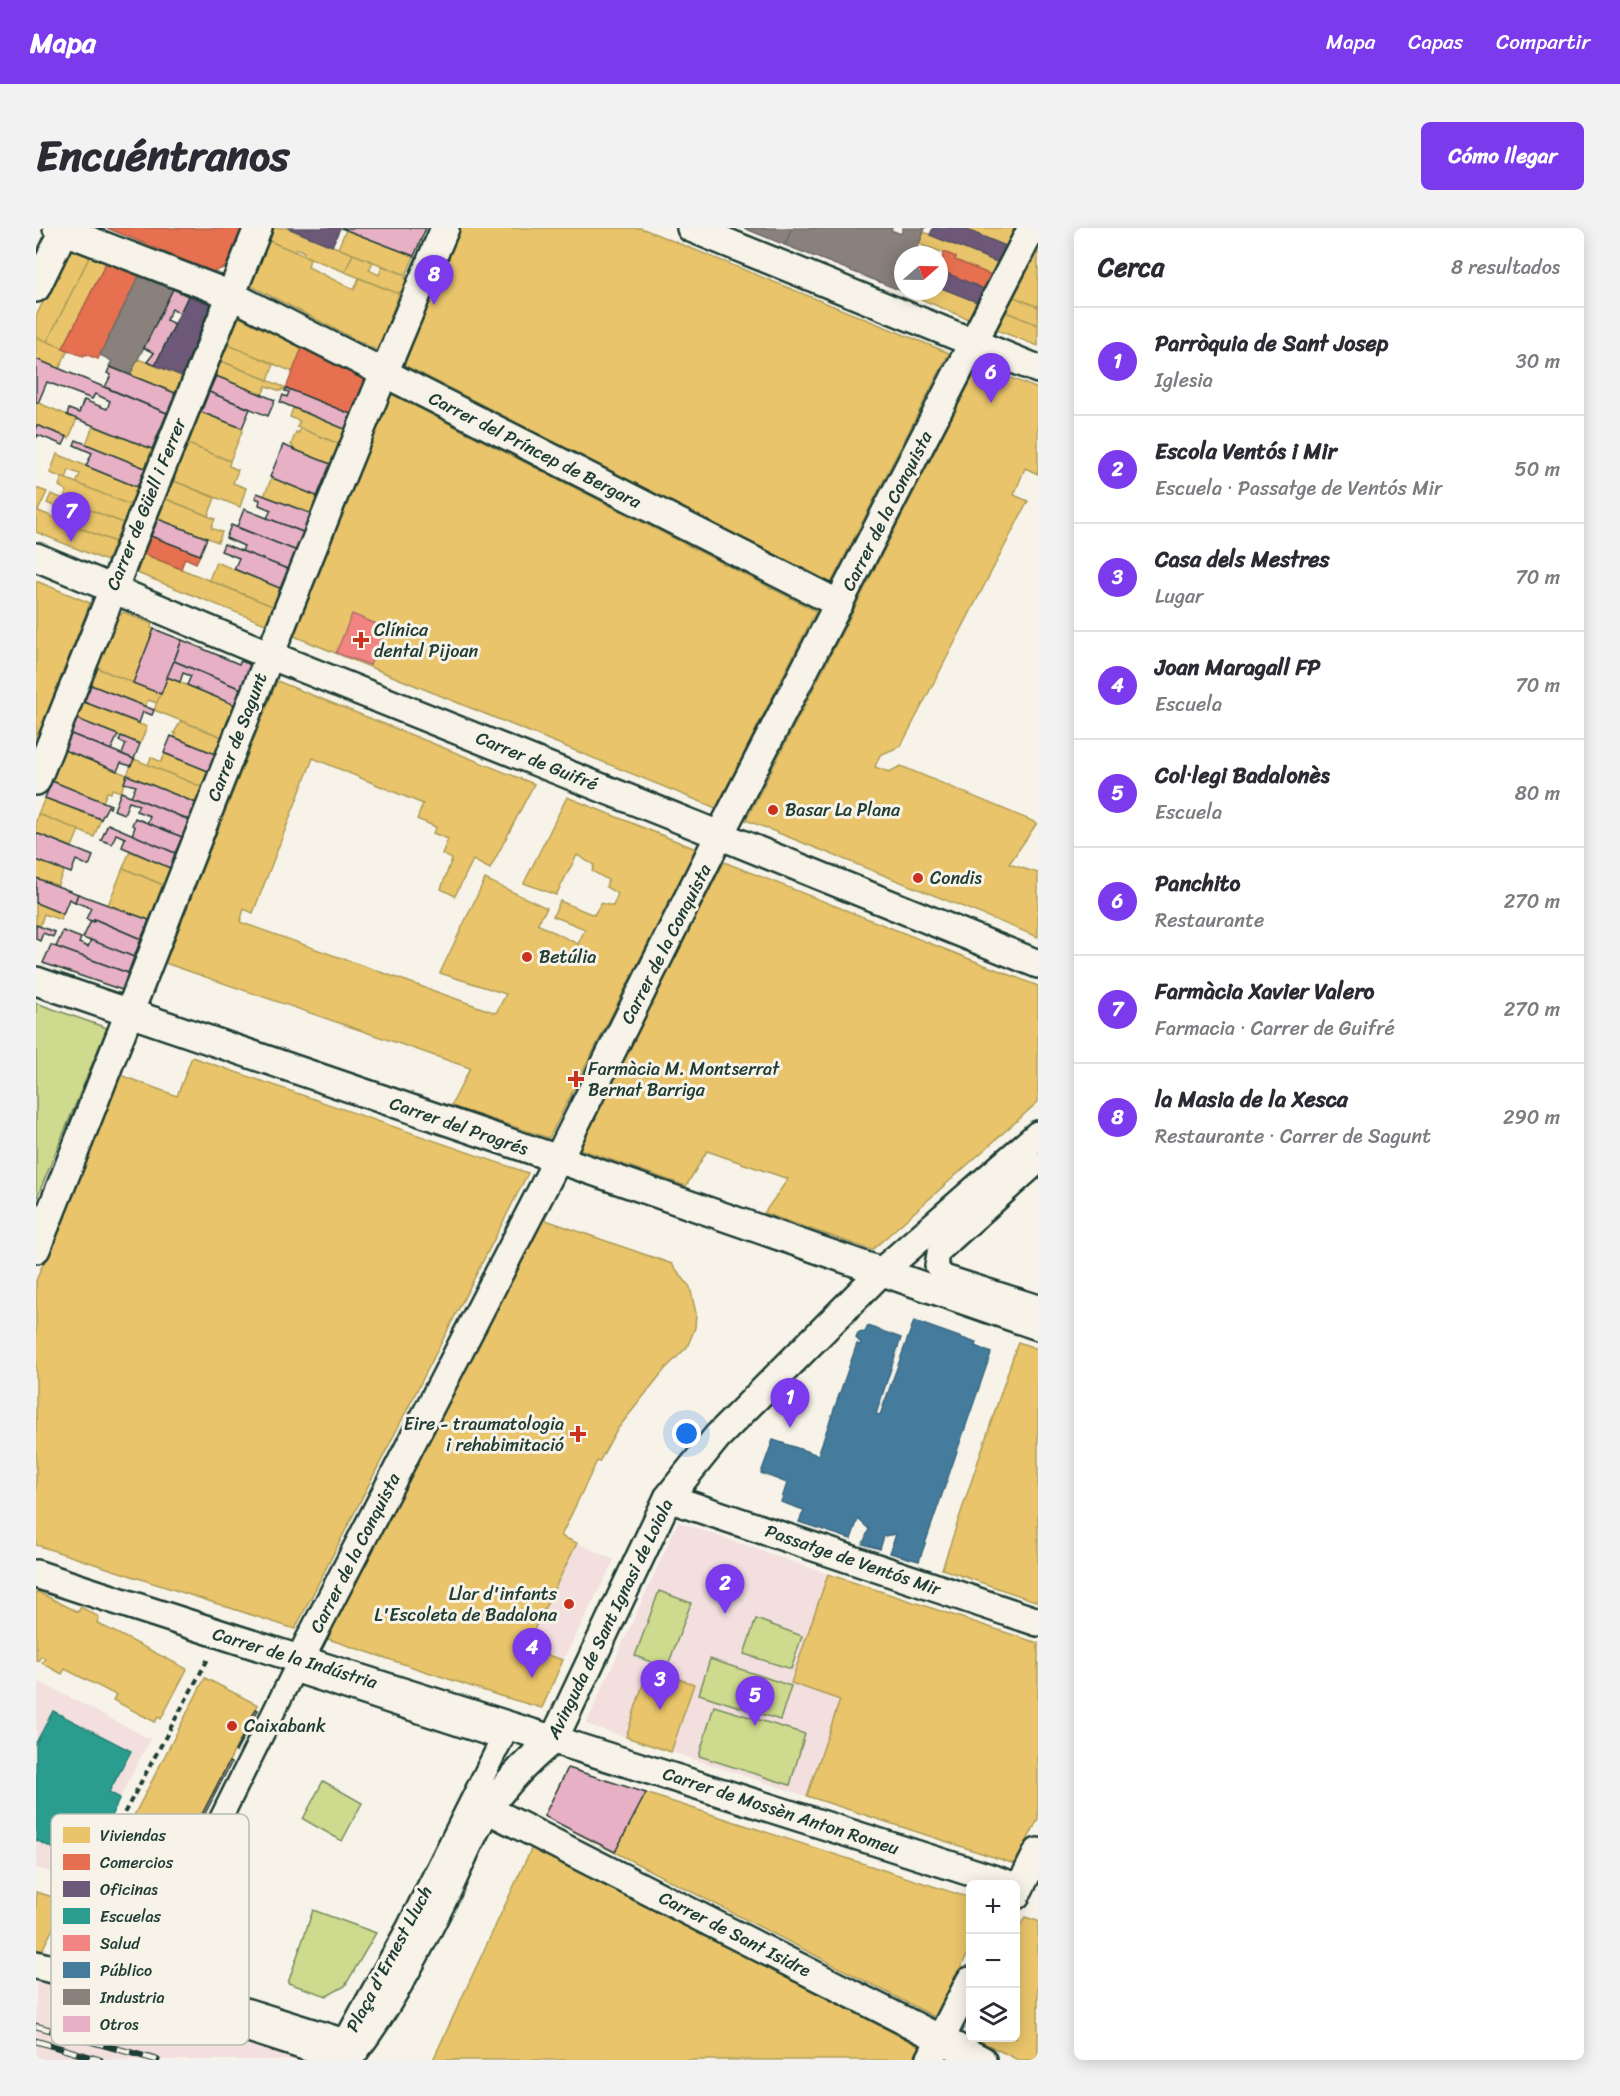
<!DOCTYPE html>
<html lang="es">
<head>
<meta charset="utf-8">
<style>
	:root { --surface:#fff; --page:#f2f2f3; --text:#2b2b33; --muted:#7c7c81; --line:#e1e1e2; --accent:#7c3aed }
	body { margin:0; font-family:Sriracha,sans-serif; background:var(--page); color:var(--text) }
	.controls { position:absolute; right:18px; bottom:18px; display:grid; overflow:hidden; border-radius:9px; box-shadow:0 3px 15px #0003 }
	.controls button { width:54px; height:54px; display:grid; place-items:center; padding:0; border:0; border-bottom:2px solid var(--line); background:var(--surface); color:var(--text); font:30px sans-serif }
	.compass { position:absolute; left:858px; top:18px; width:54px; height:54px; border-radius:50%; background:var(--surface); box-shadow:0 3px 15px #0003; rotate:70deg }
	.you { position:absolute; left:651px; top:1206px; width:21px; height:21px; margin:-15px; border:4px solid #fff; border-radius:50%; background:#1a73e8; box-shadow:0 0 0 9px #1a73e833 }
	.badge { display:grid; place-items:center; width:39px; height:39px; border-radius:50%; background:var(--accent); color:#fff; font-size:20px; font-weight:700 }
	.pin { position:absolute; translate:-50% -50px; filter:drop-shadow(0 2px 3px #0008) }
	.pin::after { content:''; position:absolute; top:32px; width:21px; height:18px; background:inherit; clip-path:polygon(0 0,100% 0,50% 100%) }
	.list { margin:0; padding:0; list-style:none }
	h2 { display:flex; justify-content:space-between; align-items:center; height:78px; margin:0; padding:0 24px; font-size:26px }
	h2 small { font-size:20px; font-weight:400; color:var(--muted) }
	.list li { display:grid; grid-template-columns:39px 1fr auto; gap:18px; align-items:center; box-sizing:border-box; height:108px; padding:0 24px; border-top:2px solid var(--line) }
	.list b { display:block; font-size:22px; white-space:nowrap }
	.list p { margin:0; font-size:20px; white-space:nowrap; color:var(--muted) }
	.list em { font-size:20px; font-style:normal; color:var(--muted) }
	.icon { flex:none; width:33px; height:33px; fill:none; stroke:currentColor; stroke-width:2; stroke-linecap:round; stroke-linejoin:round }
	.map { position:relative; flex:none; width:1002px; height:1832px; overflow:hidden; border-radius:9px }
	header { display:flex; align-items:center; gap:36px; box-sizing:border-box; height:84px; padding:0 30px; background:var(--accent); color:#fff }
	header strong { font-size:28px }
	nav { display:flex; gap:33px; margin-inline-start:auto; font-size:21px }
	.intro { display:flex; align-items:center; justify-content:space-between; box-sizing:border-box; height:144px; padding:0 36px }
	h1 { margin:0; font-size:42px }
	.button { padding:15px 27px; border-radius:9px; background:var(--accent); color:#fff; font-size:21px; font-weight:700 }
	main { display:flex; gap:36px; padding:0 36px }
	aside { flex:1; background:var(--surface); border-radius:9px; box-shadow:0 3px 15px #0003 }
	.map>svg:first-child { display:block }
</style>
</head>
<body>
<header>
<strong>Mapa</strong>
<nav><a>Mapa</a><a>Capas</a><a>Compartir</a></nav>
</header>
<div class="intro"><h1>Encuéntranos</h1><a class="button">Cómo llegar</a></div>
<main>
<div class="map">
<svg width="1002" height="1832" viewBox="0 0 1002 1832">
	<rect width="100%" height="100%" fill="#f7f3e8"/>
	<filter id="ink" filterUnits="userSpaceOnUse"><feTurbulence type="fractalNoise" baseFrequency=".0167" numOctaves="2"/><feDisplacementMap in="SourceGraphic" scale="12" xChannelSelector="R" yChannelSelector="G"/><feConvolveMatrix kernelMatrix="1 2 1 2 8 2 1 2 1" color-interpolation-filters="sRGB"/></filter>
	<g filter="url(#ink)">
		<g fill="#f2dfde">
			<path d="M642,1294L792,1346L755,1455L804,1472L771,1568L635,1524L658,1456L613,1441L590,1509L550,1496Z"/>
			<path d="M541,1315L578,1332L527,1432L506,1480L464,1468Z"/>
			<path d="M0,1452L114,1511L42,1651L0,1640Z"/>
			<path d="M0,1744L285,1832H0Z"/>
		</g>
		<g fill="#ceda8d" stroke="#768c60" stroke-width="1.5">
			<path d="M0,775L71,800L0,972Z"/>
			<path d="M623,1363L655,1375L631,1440L599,1428Z"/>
			<path d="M720,1391L766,1408L755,1441L708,1426Z"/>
			<path d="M674,1431L755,1458L744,1492L663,1466Z"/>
			<path d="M678,1478L769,1506L754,1557L663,1528Z"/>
			<path d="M287,1553L326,1575L306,1613L267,1591Z"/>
			<path d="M277,1682L340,1705L309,1758L291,1768L252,1755Z"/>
		</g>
		<g fill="#e9c46a" stroke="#ac9c5a" stroke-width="1.5">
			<path d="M232,0H252L317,26L309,44L267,27L268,24L260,20L259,24L233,13L234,10L230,9Z"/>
			<path d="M423,0H605L913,125L795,355L368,137Z"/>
			<path d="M926,0H979L970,18Z"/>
			<path d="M310,2L378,28L370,47L302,20Z"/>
			<path d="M888,4L961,34L955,47L919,32L920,29L883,16Z"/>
			<path d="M233,13L274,30L272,39L318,62L323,50L363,66L342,123L215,58Z"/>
			<path d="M1002,18V79L978,69L996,34L994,33Z"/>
			<path d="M34,20L54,28L11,114L0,109V88Z"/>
			<path d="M317,26L337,34L333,42L343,47L346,38L370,47L369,50L374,53L369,66L363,64V66L309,44Z"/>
			<path d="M54,28L70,35L27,120L11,114Z"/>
			<path d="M903,59L941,74L932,91L866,63L867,60V63H903Z"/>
			<path d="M978,69L1002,79V97L970,84Z"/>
			<path d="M970,84L1002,97V118L961,102Z"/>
			<path d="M203,89L266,120L257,144L192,117L193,114L191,113Z"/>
			<path d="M0,109L32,122L23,141L0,131Z"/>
			<path d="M192,117L238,136L232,152L185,133Z"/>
			<path d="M102,131L146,148L139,165L94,147Z"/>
			<path d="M185,133L248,159V162L246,161L245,163L230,158L226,167L180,148Z"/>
			<path d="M943,137L1002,161V246L989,240L978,267L992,273L865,518L844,527L839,539L853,544L865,538L1001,595L973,636L1002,645V709L710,592Z"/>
			<path d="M355,166L780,383L680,580L258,408Z"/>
			<path d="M0,174L41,191L33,210L0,197Z"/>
			<path d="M257,180L311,202L305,217L261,199L264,193L254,189Z"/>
			<path d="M165,184L207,201L194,233L152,216Z"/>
			<path d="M57,198L116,221L109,240L50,216Z"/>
			<path d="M264,200L305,217L297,237L256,221L257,218L255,217L260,204L263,205Z"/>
			<path d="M152,216L194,233L193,238L202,242L197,255L210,260L204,279L138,253L139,249H137L149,219L151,220Z"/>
			<path d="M21,226L101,259L94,277L40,256L44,246L33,242L30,251L14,245Z"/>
			<path d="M26,249L94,277L87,295L27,271L31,263L23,258Z"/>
			<path d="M236,249L283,269L276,286L228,268Z"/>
			<path d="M138,253L179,270L172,288L130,271Z"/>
			<path d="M0,260L11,264L2,283L0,282Z"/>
			<path d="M15,266L87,295L79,314L19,290L22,280L11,275Z"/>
			<path d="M130,271L179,291L175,300L186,304L182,314L122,291Z"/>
			<path d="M0,282L79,314L71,333L0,304Z"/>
			<path d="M108,326L239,379L232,397L101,345Z"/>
			<path d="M180,334L246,361L239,379L173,352Z"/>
			<path d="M0,353L54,375L0,514Z"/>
			<path d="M87,384L116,396L115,400L118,401L97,455L61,440L83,386L85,387Z"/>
			<path d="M61,440L125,466L121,475L112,472L109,478L55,457Z"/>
			<path d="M131,449L199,477L186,509L118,482Z"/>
			<path d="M241,453L498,556L454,641L437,632L419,668L405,661L416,631L406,626L412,611L397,605L400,599L381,591L387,576L277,530L217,685L208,681L204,694L460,785L470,766L404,745L449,651L511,680L501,696L542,716L549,701L517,688L524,673L558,687L565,675L577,678L582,666L570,659L572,652L556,643L558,637L541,627L520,667L488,655L531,569L660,621L513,910L415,878L434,840L129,735Z"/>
			<path d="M48,474L111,499L104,516L41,491L42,487L39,486L43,475L47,476Z"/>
			<path d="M145,493L186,509L179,526L138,509L140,506L138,505Z"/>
			<path d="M28,522L91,547L85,564L76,561L75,565L71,564L67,574L16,553Z"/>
			<path d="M129,526L172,543L166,559L112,537L115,529L125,534Z"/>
			<path d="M98,531L166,559L165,560L170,562L164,575L160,573V575L91,547Z"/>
			<path d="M9,570L65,591L58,609L2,586Z"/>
			<path d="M2,586L43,602L36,619L0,605V593Z"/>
			<path d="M94,623L134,640L127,657L87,640Z"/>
			<path d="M0,632L28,642L21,658L0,650Z"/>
			<path d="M688,634L1002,758V874L836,1022L728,985L752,951L671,923L650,958L541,920Z"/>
			<path d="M87,640L127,657L113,692L72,677Z"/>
			<path d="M0,675L27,686L25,692L8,686L4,698L0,697Z"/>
			<path d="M156,829L492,945L259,1401L0,1317V1053L84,847L141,868Z"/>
			<path d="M504,990L636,1036L654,1059L660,1085L659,1100L651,1119L629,1141L580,1203L563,1234L561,1233L525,1308L541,1315L489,1420L527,1432L506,1480L464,1468L289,1410Z"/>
			<path d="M982,1114L1002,1121V1374L906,1341Z"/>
			<path d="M792,1346L1002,1415V1591L979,1636L771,1568L804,1472L755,1455Z"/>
			<path d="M0,1363L42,1384L45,1379L63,1389L61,1395L151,1441L125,1491L122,1489L119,1494L77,1472L80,1467L29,1441L26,1446L6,1435L9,1430L5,1428L2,1433H0Z"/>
			<path d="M612,1440L658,1456L635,1524L590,1509Z"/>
			<path d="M169,1450L222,1477L84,1745L25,1729Z"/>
			<path d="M532,1540L934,1670V1721L899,1789L508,1588Z"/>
			<path d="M496,1619L885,1819L878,1832H397Z"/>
			<path d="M0,1664L31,1673L3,1728H0Z"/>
			<path d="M989,1689L1002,1693V1832H982L938,1810H980V1706Z"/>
		</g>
		<g fill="#e76f51" stroke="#ab6048" stroke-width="1.5">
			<path d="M71,0H206L190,39L177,44Z"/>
			<path d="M908,24L920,29L919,32L955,47L948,61L903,42Z"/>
			<path d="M70,35L103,48L62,131L49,126L48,128L44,127L27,120Z"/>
			<path d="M266,120L331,152L317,187L250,160Z"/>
			<path d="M115,308L164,327L160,335L149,330L145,341L108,326Z"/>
		</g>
		<g fill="#6d597a" stroke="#565165" stroke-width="1.5">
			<path d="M252,0H304L296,18Z"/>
			<path d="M897,0H926L970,18L961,34L894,7Z"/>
			<path d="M903,42L948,61L941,74L903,59Z"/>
			<path d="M152,68L174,76L146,148L119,137Z"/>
		</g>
		<path fill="#2a9d8f" stroke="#278074" stroke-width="1.5" d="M17,1483L95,1523L73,1564L84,1570L72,1594L61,1589L39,1631L0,1612V1515Z"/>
		<path fill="#f28482" stroke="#b36f6b" stroke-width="1.5" d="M316,386L350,400L334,437L300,425Z"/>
		<path fill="#457b9d" stroke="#3a687e" stroke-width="1.5" d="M878,1093L940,1115L939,1118L955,1125L883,1333L854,1325L860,1306L848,1308L844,1321L827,1316L833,1301L822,1291L815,1311L763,1294L768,1282L745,1274L751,1255L725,1245L737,1212L782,1227L821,1116L824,1117L825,1115L820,1110L822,1105L829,1104L832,1098L865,1110L840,1186L844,1187Z"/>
		<g fill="#8a817c" stroke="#6a6d66" stroke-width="1.5">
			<path d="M708,0H756L749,17Z"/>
			<path d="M756,0H856L855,2L865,6L867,0H889L879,27H867L866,63L749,17Z"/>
			<path d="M106,46L119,51L118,54L137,61L94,147L73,138L76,133L64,127L103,48L105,49Z"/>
		</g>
		<g fill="#e8b0c5" stroke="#1f3d34" stroke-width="1.5">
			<path d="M305,0H390L378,28Z"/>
			<path d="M137,61L152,68L144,85L136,81L130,92L139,96L119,137L111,134L118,125L108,120Z"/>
			<path d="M0,131L131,185L116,221L31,187L33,181L43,185L48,172L71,181L74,173L59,166L56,171L11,154L2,175L0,174Z"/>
			<path d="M74,139L139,165L138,167L142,169L136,185L132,183L131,185L69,159L75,147L71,145Z"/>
			<path d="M180,148L239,172L232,188L173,164Z"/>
			<path d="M250,160L317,187L311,202L244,174L247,167L251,169L253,164L249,163Z"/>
			<path d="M173,164L214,181L206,200L165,184Z"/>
			<path d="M0,197L31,209L27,217L2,207L0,211Z"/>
			<path d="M40,212L109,240L101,259L50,238L56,225L38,217Z"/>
			<path d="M247,217L297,237L283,269L234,249Z"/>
			<path d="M221,265L276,286L269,305L231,290L235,282L223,277L224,272L219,270Z"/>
			<path d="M208,281L269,305L261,323L201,299Z"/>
			<path d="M122,291L171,310L164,327L115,308Z"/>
			<path d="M195,297L261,323L254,342L206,323L208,318L190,310Z"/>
			<path d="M188,316L254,342L246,361L198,341L203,330L185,323Z"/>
			<path d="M118,401L146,412L125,466L97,455Z"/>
			<path d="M146,412L203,436L205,433L218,438L212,452L210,450L205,461L138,433Z"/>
			<path d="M138,433L205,461L199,477L151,457L155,448L147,445L144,454L131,449Z"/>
			<path d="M55,457L118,482L116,487L107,484L103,495L48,474Z"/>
			<path d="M41,491L82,507L75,522L35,506Z"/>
			<path d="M35,506L98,531L95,538L85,535L81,543L28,522Z"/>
			<path d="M85,508L104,516L98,531L86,526L90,516L83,513Z"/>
			<path d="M135,508L179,526L172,543L128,525Z"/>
			<path d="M91,547L160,575L153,592L95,568L100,558L88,555Z"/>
			<path d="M16,553L75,577L74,580L72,578L65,591L9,570Z"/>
			<path d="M85,564L153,592L146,609L111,596L114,588L100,583L103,577L93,574L88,586L78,582Z"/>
			<path d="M99,590L146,609L139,625L96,607L99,599L96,597Z"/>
			<path d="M72,596L139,625L134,640L86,619L89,610L80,606L76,616L65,612Z"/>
			<path d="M0,605L57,628L53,638L40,632L35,645L0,632Z"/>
			<path d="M0,650L42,666L39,674L33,671L27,686L0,675Z"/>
			<path d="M42,666L113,692L105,711L58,691V694L50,691L55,680L39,674Z"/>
			<path d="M58,691L105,711L98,729L47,710L55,693L58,694Z"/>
			<path d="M0,697L19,704L17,709L7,705L4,713L0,711Z"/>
			<path d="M27,703L45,710L43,715L52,719L55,712L98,729L92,745L20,719Z"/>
			<path d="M15,717L92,745L86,762L7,735Z"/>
			<path d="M220,1481L222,1482L200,1524L199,1523Z"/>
			<path d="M193,1534L195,1535L157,1609L155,1608Z"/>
			<path d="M532,1540L610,1565L579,1624L508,1588Z"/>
		</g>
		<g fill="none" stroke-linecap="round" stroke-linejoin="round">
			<g stroke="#1f3d34" stroke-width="26">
				<g id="pedestrian">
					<path d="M1002,935L902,1025L900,1038L908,1048L1002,1078"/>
					<path d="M258,1443L466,1511L372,1699L309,1812L106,1749Z"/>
				</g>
			</g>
			<g stroke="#1f3d34" stroke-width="32">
				<g id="minor">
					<path d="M21,0L195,67L803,376"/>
					<path d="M655,0L1002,141"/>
					<path d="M0,60L29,0"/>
					<path d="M0,329C79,361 157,396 236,428C492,530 747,632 1002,736"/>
					<path d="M0,553L222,0"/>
					<path d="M0,753L522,931L1002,1098"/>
					<path d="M0,1021C136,680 265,337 409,0"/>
					<path d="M632,1270L1002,1394"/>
					<path d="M0,1346C323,1453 648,1551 972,1656"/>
					<path d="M264,1431L522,931L684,606L996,0"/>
					<path d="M451,1581L946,1832"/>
					<path d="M980,1667L1002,1624"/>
					<path d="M0,1737L83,1758L312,1832"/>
					<path d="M317,1825C356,1774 385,1716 413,1659C424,1636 438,1600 452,1580C471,1554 493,1531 518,1511L632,1270L651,1246L681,1209L845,1044L1002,907"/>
					<path d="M894,1832L934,1753"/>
				</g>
			</g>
			<path stroke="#1f3d34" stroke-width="4" stroke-dasharray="6 4.5" stroke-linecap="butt" d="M18,1714L172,1431"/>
			<use href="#pedestrian" stroke="#f7f3e8" stroke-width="21"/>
			<use href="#minor" stroke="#f7f3e8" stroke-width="27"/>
			<g stroke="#1f3d34" stroke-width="7">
				<g id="rail">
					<path d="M0,1798L121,1832"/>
					<path d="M0,1813L64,1832"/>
				</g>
			</g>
			<use href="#rail" stroke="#f7f3e8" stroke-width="4.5" stroke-dasharray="14" stroke-linecap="butt"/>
		</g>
	</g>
	<g fill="#c8321e" stroke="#f7f3e8" stroke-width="2">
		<path d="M322 403h6v6h6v6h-6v6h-6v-6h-6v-6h6z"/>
		<circle cx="737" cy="582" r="6"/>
		<circle cx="882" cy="650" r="6"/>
		<circle cx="491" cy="729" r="6"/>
		<path d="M537 842h6v6h6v6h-6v6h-6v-6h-6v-6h6z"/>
		<path d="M539 1197h6v6h6v6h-6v6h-6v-6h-6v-6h6z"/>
		<circle cx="533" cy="1376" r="6"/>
		<circle cx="196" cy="1498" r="6"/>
	</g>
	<g text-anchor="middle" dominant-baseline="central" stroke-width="6" stroke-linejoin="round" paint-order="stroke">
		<g font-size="18" fill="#1f3d34" stroke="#f7f3e8">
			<text transform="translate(499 222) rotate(27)">Carrer del Príncep de Bergara</text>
			<text transform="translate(110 276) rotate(-68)">Carrer de Güell i Ferrer</text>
			<text transform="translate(851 283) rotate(-63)">Carrer de la Conquista</text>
			<text transform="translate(201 509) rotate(-69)">Carrer de Sagunt</text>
			<text transform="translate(501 533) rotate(22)">Carrer de Guifré</text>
			<text transform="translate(630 716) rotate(-63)">Carrer de la Conquista</text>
			<text transform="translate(423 898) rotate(19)">Carrer del Progrés</text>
			<text transform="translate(319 1325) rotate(-63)">Carrer de la Conquista</text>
			<text transform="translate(817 1332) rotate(19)">Passatge de Ventós Mir</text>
			<text transform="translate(574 1391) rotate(-64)">Avinguda de Sant Ignasi de Loiola</text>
			<text transform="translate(259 1430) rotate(17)">Carrer de la Indústria</text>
			<text transform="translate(745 1583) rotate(18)">Carrer de Mossèn Anton Romeu</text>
			<text transform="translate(699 1706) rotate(27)">Carrer de Sant Isidre</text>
			<text transform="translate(353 1731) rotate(-62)">Plaça d'Ernest Lluch</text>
		</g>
		<g font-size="18" fill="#1f3d34" stroke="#f7f3e8" text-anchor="start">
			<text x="338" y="402">Clínica<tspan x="338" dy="21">dental Pijoan</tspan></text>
			<text x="749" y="582">Basar La Plana</text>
			<text x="894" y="650">Condis</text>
			<text x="503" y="729">Betúlia</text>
			<text x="552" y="841">Farmàcia M. Montserrat<tspan x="552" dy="21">Bernat Barriga</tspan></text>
			<text x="528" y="1196" text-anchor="end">Eire - traumatologia<tspan x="528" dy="21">i rehabimitació</tspan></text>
			<text x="521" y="1366" text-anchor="end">Llar d'infants<tspan x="521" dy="21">L'Escoleta de Badalona</tspan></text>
			<text x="208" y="1498">Caixabank</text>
		</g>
	</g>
	<rect x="15" y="1586" width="198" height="231" rx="9" fill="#f7f3e8" stroke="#b6bcb2" stroke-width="1.5"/>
	<rect x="27" y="1599" width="27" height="16" fill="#e9c46a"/>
	<rect x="27" y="1626" width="27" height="16" fill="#e76f51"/>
	<rect x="27" y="1653" width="27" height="16" fill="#6d597a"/>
	<rect x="27" y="1680" width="27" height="16" fill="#2a9d8f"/>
	<rect x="27" y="1707" width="27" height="16" fill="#f28482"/>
	<rect x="27" y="1734" width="27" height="16" fill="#457b9d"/>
	<rect x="27" y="1761" width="27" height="16" fill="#8a817c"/>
	<rect x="27" y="1788" width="27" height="16" fill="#e8b0c5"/>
	<g font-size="16" fill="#1f3d34">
		<text x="64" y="1613">Viviendas</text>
		<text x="64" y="1640">Comercios</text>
		<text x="64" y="1667">Oficinas</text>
		<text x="64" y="1694">Escuelas</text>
		<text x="64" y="1721">Salud</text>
		<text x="64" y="1748">Público</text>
		<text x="64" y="1775">Industria</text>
		<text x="64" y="1802">Otros</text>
	</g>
</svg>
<div class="controls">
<button>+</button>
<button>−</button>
<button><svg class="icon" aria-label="layers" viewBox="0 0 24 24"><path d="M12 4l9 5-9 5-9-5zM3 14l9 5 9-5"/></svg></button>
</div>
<svg class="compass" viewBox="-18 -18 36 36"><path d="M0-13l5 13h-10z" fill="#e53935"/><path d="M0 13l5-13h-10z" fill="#7c7c81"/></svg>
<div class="you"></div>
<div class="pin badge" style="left:754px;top:1200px">1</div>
<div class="pin badge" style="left:689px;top:1386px">2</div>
<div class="pin badge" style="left:624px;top:1482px">3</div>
<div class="pin badge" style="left:496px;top:1450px">4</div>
<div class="pin badge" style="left:719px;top:1498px">5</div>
<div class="pin badge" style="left:955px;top:175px">6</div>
<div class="pin badge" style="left:35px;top:314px">7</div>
<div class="pin badge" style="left:398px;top:77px">8</div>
</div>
<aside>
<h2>Cerca<small>8 resultados</small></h2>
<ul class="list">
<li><span class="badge">1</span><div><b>Parròquia de Sant Josep</b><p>Iglesia</p></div><em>30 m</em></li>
<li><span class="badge">2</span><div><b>Escola Ventós i Mir</b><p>Escuela · Passatge de Ventós Mir</p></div><em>50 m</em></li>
<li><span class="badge">3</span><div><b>Casa dels Mestres</b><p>Lugar</p></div><em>70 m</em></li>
<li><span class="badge">4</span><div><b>Joan Maragall FP</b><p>Escuela</p></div><em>70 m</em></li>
<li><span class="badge">5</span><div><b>Col·legi Badalonès</b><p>Escuela</p></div><em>80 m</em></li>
<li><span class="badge">6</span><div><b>Panchito</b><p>Restaurante</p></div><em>270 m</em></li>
<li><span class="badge">7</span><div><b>Farmàcia Xavier Valero</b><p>Farmacia · Carrer de Guifré</p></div><em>270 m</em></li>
<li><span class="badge">8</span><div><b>la Masia de la Xesca</b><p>Restaurante · Carrer de Sagunt</p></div><em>290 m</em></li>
</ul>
</aside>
</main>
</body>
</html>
